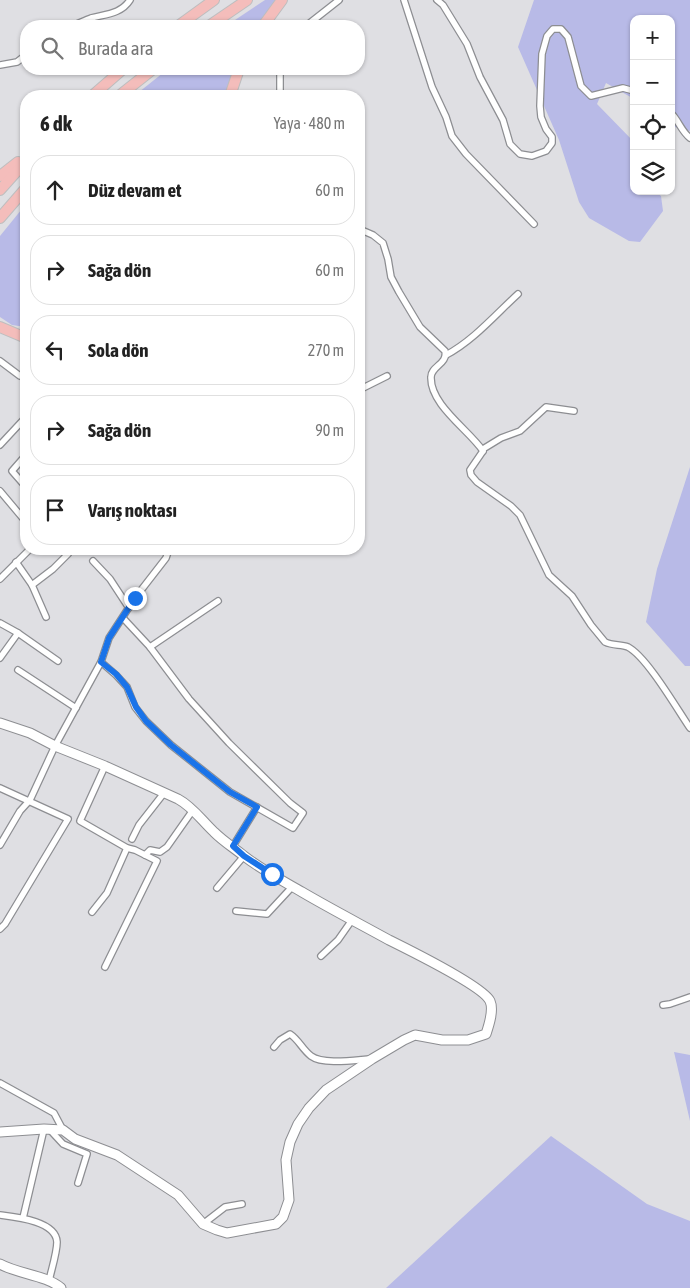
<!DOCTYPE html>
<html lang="tr">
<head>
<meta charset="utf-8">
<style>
	:root { --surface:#fff; --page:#f6f6f6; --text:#222; --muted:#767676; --line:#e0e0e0 }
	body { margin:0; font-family:"Asap Condensed",sans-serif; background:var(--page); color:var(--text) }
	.controls { position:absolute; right:15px; top:15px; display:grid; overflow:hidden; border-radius:10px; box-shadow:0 1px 4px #0004 }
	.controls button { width:45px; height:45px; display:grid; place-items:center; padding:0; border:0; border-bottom:1px solid var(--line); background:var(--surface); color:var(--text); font:25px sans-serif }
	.stop { position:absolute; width:15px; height:15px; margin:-11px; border:4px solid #1a73e8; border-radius:50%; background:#fff }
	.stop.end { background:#1a73e8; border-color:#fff; box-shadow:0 1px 5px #0008 }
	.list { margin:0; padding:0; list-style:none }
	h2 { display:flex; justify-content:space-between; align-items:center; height:65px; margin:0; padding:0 20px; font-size:21px }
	h2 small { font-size:16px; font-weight:400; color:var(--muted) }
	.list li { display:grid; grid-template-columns:32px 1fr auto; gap:15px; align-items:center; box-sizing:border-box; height:70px; margin:0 10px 10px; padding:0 10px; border:1px solid var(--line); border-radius:20px }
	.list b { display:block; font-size:19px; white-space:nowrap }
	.list em { font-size:16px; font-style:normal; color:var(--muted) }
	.icon { flex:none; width:28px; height:28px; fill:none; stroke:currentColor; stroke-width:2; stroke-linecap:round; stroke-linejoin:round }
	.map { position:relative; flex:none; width:690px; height:1288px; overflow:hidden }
	.search { position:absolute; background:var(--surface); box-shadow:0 1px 4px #0004; left:20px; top:20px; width:345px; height:55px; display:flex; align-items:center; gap:12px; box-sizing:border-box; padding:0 18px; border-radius:20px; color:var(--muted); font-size:19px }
	.panel { position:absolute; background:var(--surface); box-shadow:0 1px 4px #0004; left:20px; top:90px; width:345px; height:465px; border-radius:20px }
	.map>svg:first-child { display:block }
</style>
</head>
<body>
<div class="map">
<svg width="690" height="1288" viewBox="0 0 690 1288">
	<rect width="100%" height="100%" fill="#dfdfe3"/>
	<g fill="#b8bae7">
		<path d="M265,0H278L259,26H226Z"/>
		<path d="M534,0H690V131L671,126V19H634V99L606,83L597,104L634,142V191H654L661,196L663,211L640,242L629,241L589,218L579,202L559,140L518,47Z"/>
		<path d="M168,69H236L228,96H134Z"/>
		<path d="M26,204V327L12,325L0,317V236Z"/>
		<path d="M690,467V666H685L646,622L657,569Z"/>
		<path d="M674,1052L690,1055V1121Z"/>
		<path d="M551,1136L647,1204L690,1221V1288H386Z"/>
	</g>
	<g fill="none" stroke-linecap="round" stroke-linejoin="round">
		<g stroke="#8d8e92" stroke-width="8">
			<g id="street">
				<path d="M404,0L432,87L446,117L452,136L466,154L534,224"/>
				<path d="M437,0L443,5L467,44L480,77L503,120L510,144L520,154L532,156L546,151L552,143V137L546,129L541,117L540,106L542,54L547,36L553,29H561L568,37L581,86L591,96L623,88L634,91"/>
				<path d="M72,26C78,24 85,20 91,18C106,14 121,14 130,0"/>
				<path d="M306,26L339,0"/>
				<path d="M0,65L17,62L26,55"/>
				<path d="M280,96V69"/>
				<path d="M671,113C679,121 681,131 690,138"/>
				<path d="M359,229L373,235L383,243L388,259L391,277L399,292L420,327L445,351C448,364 431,366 431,377C430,405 469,430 483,451L470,470L471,475L477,482L511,506L520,515L549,575L572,596L591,625L605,642C613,646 621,644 628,647C647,657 677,709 690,728"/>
				<path d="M446,355C473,341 496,314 518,294"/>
				<path d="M0,361L20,376L26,378"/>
				<path d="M359,390L387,376"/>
				<path d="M0,445L26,417"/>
				<path d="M483,451V449L501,438L520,431L546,407L574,411"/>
				<path d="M26,455L12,471L26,487"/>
				<path d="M0,491L26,522"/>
				<path d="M93,561L110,579L129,608"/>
				<path d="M16,562L32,585L46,617"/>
				<path d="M0,579L30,549"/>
				<path d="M32,585L53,569L68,554L62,549"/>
				<path d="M0,623L18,633L58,661"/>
				<path d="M150,647L218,601"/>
				<path d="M0,658L18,633"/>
				<path d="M101,662L116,675L127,687L135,707L146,721L171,745L230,792L293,828L303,813L290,803L229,743L189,699L150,647L123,618"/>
				<path d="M18,670L76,708"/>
				<path d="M105,766L80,821L127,848L135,850L157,861L105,967"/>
				<path d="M0,788L68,819L5,924L0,929"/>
				<path d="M132,839L139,825L164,793"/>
				<path d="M0,845L20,811L30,800L55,746L101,662L109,638L135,598L166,558L169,549"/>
				<path d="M233,846L257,807"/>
				<path d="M145,855L150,850L160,852L167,847L193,810"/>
				<path d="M217,888L244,856"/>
				<path d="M236,911L267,914L292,887"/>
				<path d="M92,912L107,893L127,848"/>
				<path d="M321,956L338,940L352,920"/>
				<path d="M663,1005L670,1004L690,997"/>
				<path d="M274,1047L280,1040L290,1034C299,1040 302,1049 311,1056C323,1065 355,1060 370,1059"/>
				<path d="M0,1083L54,1113L63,1130"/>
				<path d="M50,1130L63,1144L87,1154L78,1183"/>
				<path d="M0,1215C16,1217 56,1221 57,1242C57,1253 51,1271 49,1281"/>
				<path d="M23,1218L44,1129"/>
				<path d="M203,1224L225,1207L242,1204"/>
			</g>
		</g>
		<g stroke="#8d8e92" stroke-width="11">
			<g id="secondary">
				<path d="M0,723L30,733L55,746L105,766L178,799C193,807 202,821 214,832C223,841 234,848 244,856C262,870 283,881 302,892C331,909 360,924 389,940C407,949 483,986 490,1001C494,1010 489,1025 486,1034L468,1040H442L415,1035L404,1040L372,1059L326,1090L309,1108L298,1124L290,1142L286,1160L289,1200L283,1217L276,1224L227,1233L217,1230L203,1224L178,1195L117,1155L75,1139L63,1130L44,1129L0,1132"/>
				<path d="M0,1264C18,1274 46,1275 61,1288"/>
			</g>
		</g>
		<g stroke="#bebebf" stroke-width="12">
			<g id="highway">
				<path d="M178,26L214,0"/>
				<path d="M209,26L247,0"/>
				<path d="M263,26L282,0"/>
				<path d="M92,96L123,69"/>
				<path d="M119,96L153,69"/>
				<path d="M230,96L239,69"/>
				<path d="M0,176L18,162"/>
				<path d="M0,190L26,161"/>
				<path d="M0,218L26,188"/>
				<path d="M0,327L26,338"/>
			</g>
		</g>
		<use href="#street" stroke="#fff" stroke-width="5.5"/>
		<use href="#secondary" stroke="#fff" stroke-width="9"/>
		<use href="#highway" stroke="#f4bdbb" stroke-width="10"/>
	</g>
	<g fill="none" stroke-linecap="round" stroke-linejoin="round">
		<path stroke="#1a73e8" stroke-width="6" d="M135,598L109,638L101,662L116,674L127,687L136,707L146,721L171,745L230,792L257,807L233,846L244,856L272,874"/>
	</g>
</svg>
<div class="controls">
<button>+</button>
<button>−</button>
<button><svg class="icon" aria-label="locate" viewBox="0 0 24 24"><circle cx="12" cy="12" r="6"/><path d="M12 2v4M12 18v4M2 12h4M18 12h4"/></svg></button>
<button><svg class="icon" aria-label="layers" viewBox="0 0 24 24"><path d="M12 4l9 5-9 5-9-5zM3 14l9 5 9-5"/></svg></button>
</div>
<div class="stop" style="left:272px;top:874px"></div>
<div class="stop end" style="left:135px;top:598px"></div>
<div class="search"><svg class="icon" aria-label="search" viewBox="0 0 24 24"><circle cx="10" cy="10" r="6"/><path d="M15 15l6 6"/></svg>Burada ara</div>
<section class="panel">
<h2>6 dk<small>Yaya · 480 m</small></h2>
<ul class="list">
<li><svg class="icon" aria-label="ahead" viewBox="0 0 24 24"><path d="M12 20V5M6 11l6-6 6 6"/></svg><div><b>Düz devam et</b></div><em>60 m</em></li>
<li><svg class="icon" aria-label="right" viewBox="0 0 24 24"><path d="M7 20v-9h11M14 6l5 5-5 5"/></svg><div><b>Sağa dön</b></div><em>60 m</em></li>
<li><svg class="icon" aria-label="left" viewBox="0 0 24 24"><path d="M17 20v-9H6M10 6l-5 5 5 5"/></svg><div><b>Sola dön</b></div><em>270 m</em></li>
<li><svg class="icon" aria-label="right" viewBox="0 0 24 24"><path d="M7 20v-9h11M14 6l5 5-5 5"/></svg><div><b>Sağa dön</b></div><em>90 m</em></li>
<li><svg class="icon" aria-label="arrive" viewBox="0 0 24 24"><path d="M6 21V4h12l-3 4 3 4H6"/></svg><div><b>Varış noktası</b></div></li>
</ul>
</section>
</div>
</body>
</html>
